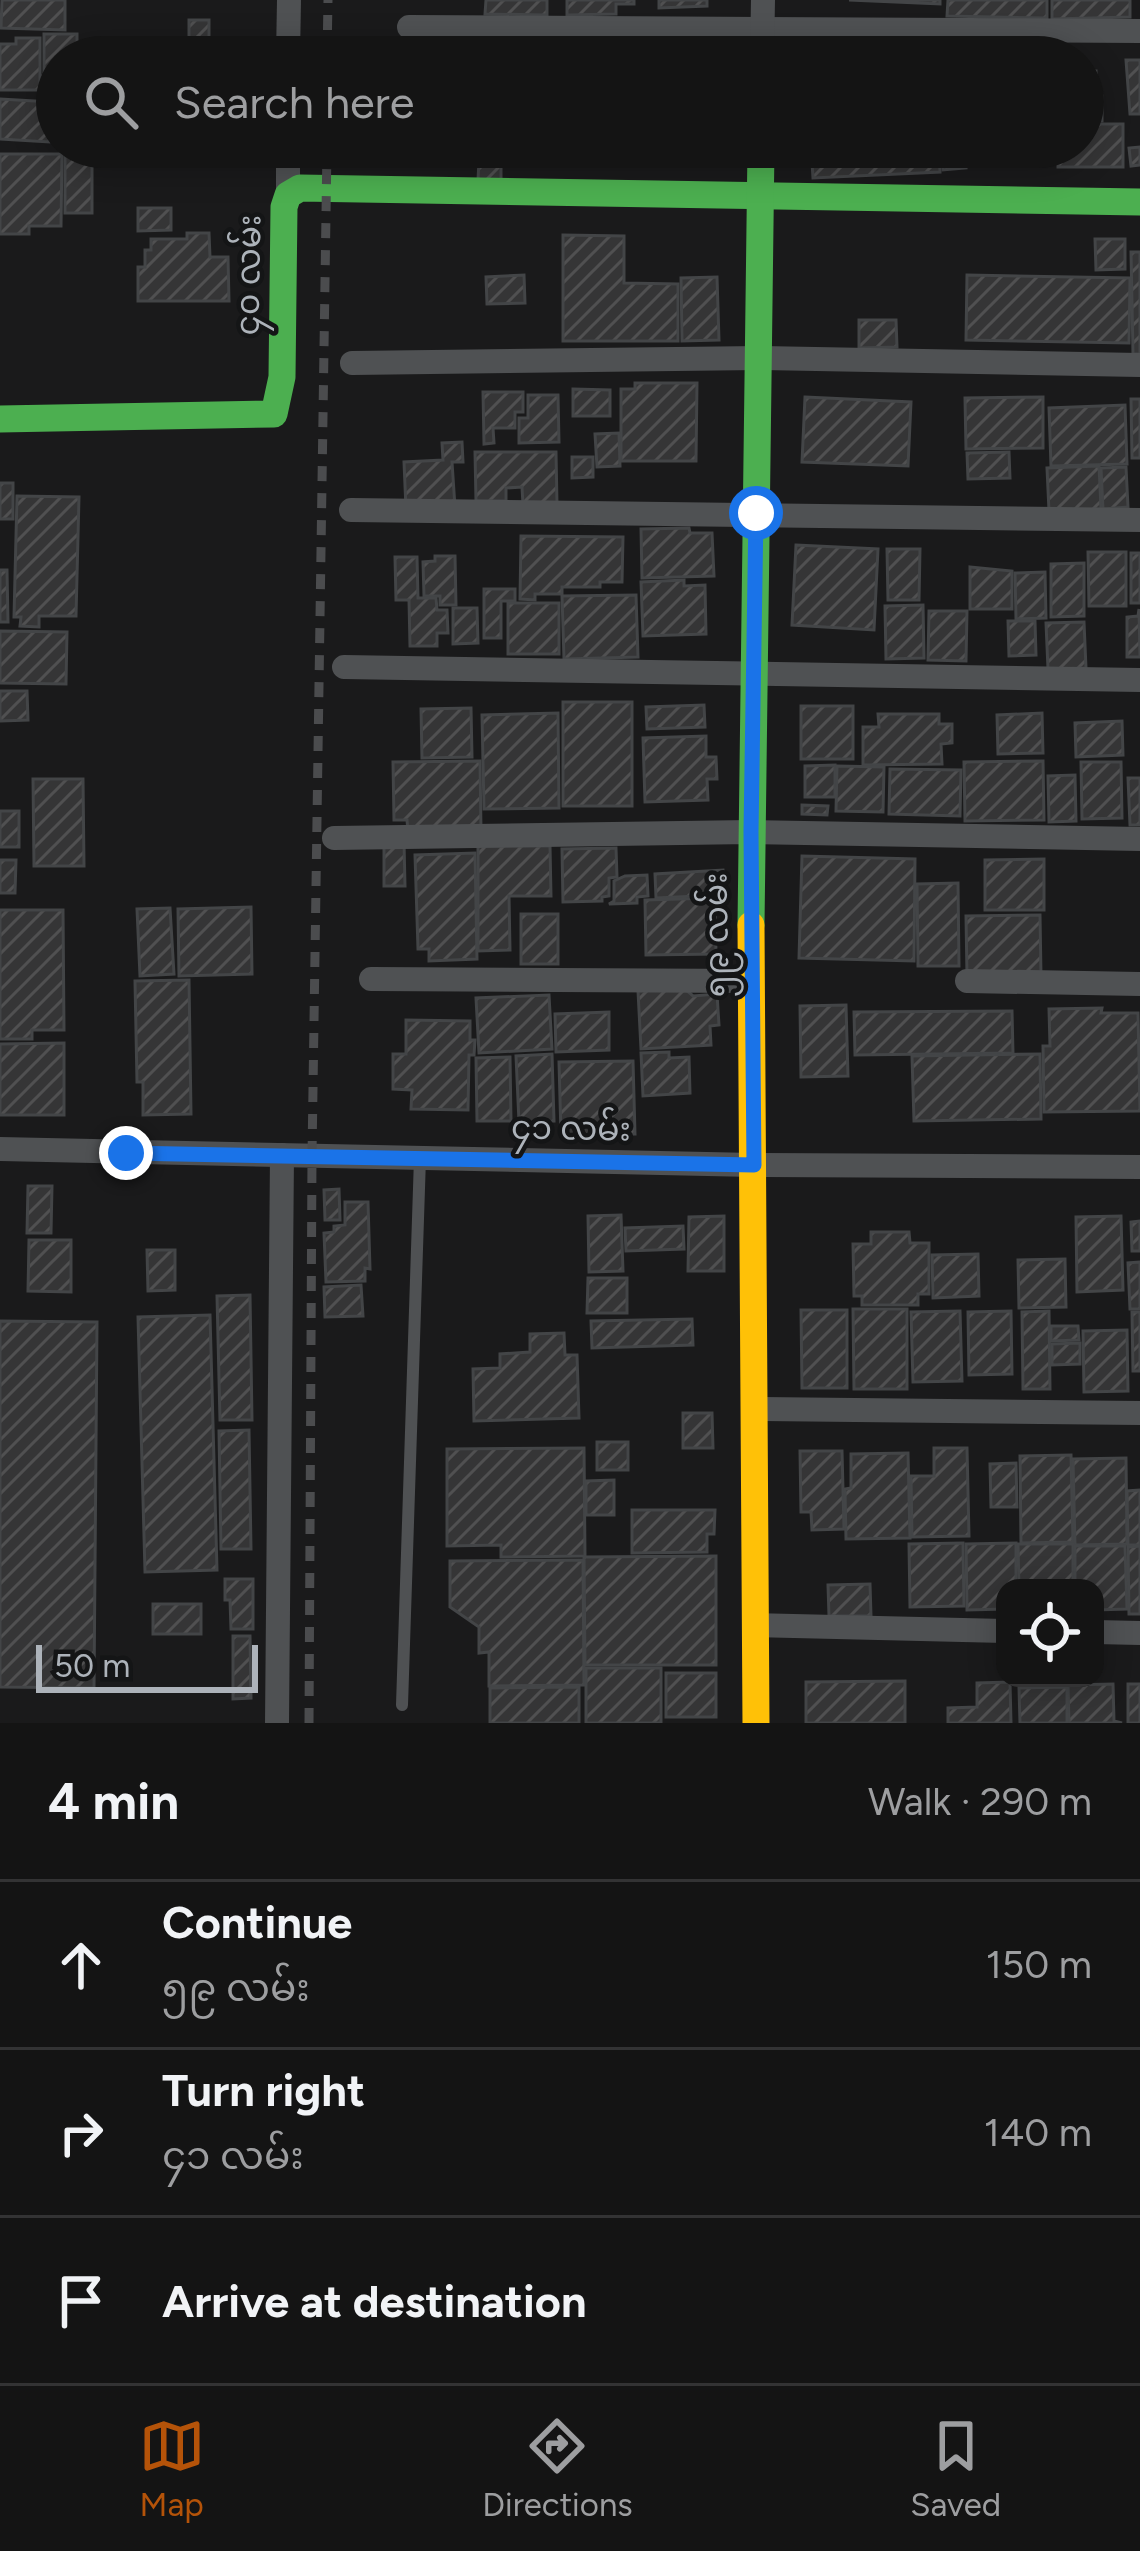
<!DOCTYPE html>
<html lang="en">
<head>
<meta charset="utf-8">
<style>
	:root { --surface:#141414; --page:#212122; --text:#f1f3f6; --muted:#9d9ea0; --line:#333334; --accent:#b45309 }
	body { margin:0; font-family:Figtree,"Noto Sans Myanmar",sans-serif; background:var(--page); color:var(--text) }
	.controls { position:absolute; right:36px; bottom:36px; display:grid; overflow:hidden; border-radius:24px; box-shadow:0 6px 30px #0003 }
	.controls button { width:108px; height:108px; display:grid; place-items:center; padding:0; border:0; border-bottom:3px solid var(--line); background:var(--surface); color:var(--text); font:60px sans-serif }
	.scale { position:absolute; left:36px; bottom:30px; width:222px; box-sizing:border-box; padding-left:12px; border:6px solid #adb3ba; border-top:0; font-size:33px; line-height:42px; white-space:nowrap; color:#adb3ba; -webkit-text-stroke:9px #141516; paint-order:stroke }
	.stop { position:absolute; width:36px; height:36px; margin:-27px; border:9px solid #1a73e8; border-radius:50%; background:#fff }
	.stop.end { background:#1a73e8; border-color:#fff; box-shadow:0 3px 12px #0008 }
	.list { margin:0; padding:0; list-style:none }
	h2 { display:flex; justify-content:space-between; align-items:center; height:156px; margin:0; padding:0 48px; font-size:51px }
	h2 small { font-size:39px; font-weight:400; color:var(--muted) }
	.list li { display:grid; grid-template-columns:78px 1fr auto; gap:36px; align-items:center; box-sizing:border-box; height:168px; padding:0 48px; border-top:3px solid var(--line) }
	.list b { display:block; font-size:45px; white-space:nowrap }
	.list p { margin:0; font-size:39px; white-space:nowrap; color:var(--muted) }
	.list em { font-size:39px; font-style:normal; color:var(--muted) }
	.icon { flex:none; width:66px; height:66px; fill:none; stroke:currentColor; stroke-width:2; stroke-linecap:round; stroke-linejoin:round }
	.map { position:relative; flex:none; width:1140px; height:1723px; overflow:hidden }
	.search { position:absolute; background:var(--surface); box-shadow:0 6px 30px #0003; left:36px; right:36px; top:36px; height:132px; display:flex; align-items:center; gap:30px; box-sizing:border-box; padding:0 42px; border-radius:66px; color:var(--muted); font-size:45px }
	.sheet { height:660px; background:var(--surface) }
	nav { display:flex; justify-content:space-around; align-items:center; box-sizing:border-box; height:168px; border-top:3px solid var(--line); background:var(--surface); font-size:33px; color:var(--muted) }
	nav a { display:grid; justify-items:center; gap:6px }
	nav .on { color:var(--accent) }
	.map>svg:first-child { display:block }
</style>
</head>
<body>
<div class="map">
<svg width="1140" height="1723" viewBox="0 0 1140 1723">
	<defs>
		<pattern id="building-hatch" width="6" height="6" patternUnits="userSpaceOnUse" patternTransform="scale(3)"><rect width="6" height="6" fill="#353536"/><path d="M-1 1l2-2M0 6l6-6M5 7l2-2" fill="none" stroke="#505051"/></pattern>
	</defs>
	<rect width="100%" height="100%" fill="#1a1a1b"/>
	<g fill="url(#building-hatch)" stroke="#434547" stroke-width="3">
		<path d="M2,0H65V30L1,28Z"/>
		<path d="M486,0H547V15L485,14Z"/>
		<path d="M567,0H634V4H616V14L567,15Z"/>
		<path d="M659,0H707V6L659,8Z"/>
		<path d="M849,0H940V4Z"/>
		<path d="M948,0H1047V18L947,16Z"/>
		<path d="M1052,0H1130V17L1052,19Z"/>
		<path d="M189,20H209V46L189,45Z"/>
		<path d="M44,34H77V57H57V72H44Z"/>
		<path d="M16,38H40V90H0V44H16Z"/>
		<path d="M725,47V57H408V49Z"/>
		<path d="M1126,60H1140V114H1130Z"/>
		<rect x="1083" y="71" width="13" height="23"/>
		<rect x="42" y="76" width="15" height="16"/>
		<rect x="1083" y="96" width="19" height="25"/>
		<path d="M0,99L51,102L49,142L0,139Z"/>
		<path d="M1083,124H1123V167H1058V153H1046V147H1083Z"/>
		<path d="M399,147H423L422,164L398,162Z"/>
		<path d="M427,147H438V164H428Z"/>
		<path d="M811,147H939L940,172L813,178Z"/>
		<path d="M941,147H964L966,168L943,170Z"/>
		<path d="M974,147H1000V164L975,165Z"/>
		<path d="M1140,147V165L1131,166L1129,148Z"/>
		<rect x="65" y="151" width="27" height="62"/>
		<path d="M0,154H62L61,226H29V234H0Z"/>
		<path d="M479,160L501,161V181L478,180Z"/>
		<path d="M138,208H171V230L138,231Z"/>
		<path d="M187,233H209L210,257H228L229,301H138V267H145V250H151V239H187Z"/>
		<path d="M563,235L624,236V283L678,284V341H563Z"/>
		<path d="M1095,239H1125V269L1096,270Z"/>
		<path d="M1131,252H1140V354H1133Z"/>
		<path d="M524,275L525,303L487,304L486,277Z"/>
		<path d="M967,275L1130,278L1129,343L966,340Z"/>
		<path d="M717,277L719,340L682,341L681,278Z"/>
		<path d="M859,320H896L897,347L859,348Z"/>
		<path d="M635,383H697L696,461H621V389H635Z"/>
		<path d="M573,389L610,390V416H573Z"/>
		<path d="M483,392H523V412H515V428H493L494,443L484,444Z"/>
		<path d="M528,395H558L559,442L519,443V418H528Z"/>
		<path d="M805,397L911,402L908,466L802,462Z"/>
		<path d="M1043,397V448L966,449L965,398Z"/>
		<path d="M1131,399H1140V458H1132Z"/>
		<path d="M1125,405L1127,464L1051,466L1049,408Z"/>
		<path d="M619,433L620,466L597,467L595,434Z"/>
		<path d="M462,442L463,462H452L455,507L406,509L404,462L443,460L442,443Z"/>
		<path d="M475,452H556L557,504L523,505L522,487L506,488V501H476Z"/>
		<path d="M1009,452L1010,478L968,479L967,453Z"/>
		<path d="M572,457H593V477L572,478Z"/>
		<path d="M1099,466L1101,509L1049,511L1047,468Z"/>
		<path d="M1126,467L1128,507L1103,509L1101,468Z"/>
		<rect x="0" y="483" width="13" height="36"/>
		<path d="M17,496L79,497L76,616H39V627L20,626L21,617H14Z"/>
		<path d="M689,528L690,533H712L714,576L642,578L641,529Z"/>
		<path d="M521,536L623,537L622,582H600V587H562V594H535V600L520,599Z"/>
		<path d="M796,545L878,549L874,630L792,625Z"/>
		<path d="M887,549H920L919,600H888Z"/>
		<path d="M1088,552H1126V606H1089Z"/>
		<rect x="1131" y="553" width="9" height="50"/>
		<path d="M435,556H455L456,605H440V596H424L423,562L435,561Z"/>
		<path d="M395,557H417L418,598H436L437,610H447L448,633H437V646H410L409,600H396Z"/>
		<path d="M1084,563V616L1051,617V564Z"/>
		<path d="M970,567L1012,571V609H970Z"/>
		<path d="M0,570H7L8,622H0Z"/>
		<path d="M1045,572L1046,618L1016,619L1015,573Z"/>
		<path d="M684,580V586L705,585L706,634L643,636L641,582Z"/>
		<path d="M484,589H515V601H501V638H484Z"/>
		<path d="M636,595L638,657L564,659L562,596Z"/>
		<rect x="508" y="603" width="51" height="51"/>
		<path d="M923,605L924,658L886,659L885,606Z"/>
		<path d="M453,608H477L478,643L453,644Z"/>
		<path d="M1139,609L1140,657H1127V617L1138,616Z"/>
		<path d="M929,611H967L966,661L928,660Z"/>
		<path d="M1008,621H1035L1036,655L1009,656Z"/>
		<path d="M1084,622L1086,668L1048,669L1046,623Z"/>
		<path d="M0,631L67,632L66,684L0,683Z"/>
		<path d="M0,691H27L28,720L0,721Z"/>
		<rect x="563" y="702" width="69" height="104"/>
		<path d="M704,705L705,727L647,729L646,707Z"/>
		<rect x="801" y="706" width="52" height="53"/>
		<path d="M471,708L472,757L422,758L421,709Z"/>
		<path d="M558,713L559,808L484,809L482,715Z"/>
		<path d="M1042,713L1043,753L998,754L997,715Z"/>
		<path d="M878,714H939V724H952V743L941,744L942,764L863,765V727H879Z"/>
		<path d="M1122,721L1123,755L1076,757L1075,723Z"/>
		<path d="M706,736V757H716L717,779H707L708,800L645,802L643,738Z"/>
		<path d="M480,761L481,830L408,832L407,820H394L393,762Z"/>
		<path d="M1043,761L1044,820L965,821L964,762Z"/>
		<path d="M1081,762H1121L1122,818L1082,819Z"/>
		<path d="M835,765V797H805V766Z"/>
		<path d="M837,766L884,767L883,812L836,811Z"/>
		<path d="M890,769L961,770L960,816L889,814Z"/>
		<path d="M1075,775L1076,821L1049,822L1048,776Z"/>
		<path d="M1128,778H1140V825H1130Z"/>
		<path d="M33,779H83L84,866H34Z"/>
		<path d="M802,805L828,806L827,815L802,814Z"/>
		<rect x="0" y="811" width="19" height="36"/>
		<path d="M404,842L405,886H384V843Z"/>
		<path d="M478,846H550L551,896H509L510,950L478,951Z"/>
		<path d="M616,848L617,877L609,878V896L602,897V901L563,902L562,849Z"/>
		<path d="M475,853L477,959L429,961V949H418L415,855Z"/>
		<path d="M802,856L915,859L914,961L799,958Z"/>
		<path d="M1044,859V910H985V860Z"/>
		<path d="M0,860H16L15,893H0Z"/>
		<path d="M723,870L725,901H718L717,895L656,898L655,874Z"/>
		<path d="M647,875L648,896L637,897V903L609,904L614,901V881L625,876Z"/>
		<path d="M958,883L959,966H918L917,884Z"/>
		<path d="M715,898L716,954L646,955L645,900Z"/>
		<path d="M251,907L252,974L179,976L178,909Z"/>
		<path d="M170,908L174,974L140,976L137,909Z"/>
		<path d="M0,910H63L64,1030H32V1039H0Z"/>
		<rect x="521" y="914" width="37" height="50"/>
		<path d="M1040,915L1041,975L967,976L966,916Z"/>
		<path d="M189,980L191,1114L143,1115V1082H137L135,981Z"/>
		<path d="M685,989L693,996L717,994L719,1025L710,1026L711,1045L641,1049L638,991Z"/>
		<path d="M549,995L552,1049L479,1053L476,998Z"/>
		<path d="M846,1005L848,1076L801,1077L800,1006Z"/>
		<path d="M1102,1008L1101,1013H1138L1140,1111L1044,1112L1043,1046H1050L1049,1009Z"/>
		<path d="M1012,1011L1013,1053L855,1055L854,1012Z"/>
		<path d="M609,1012V1050L556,1052L555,1014Z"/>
		<path d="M406,1020L470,1021V1040H475L474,1055H469L468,1110L411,1109L412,1090L393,1089V1054H406Z"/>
		<path d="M64,1043V1115H0V1044Z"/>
		<path d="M669,1052V1058L689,1057L690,1093L643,1096L641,1053Z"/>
		<path d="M552,1054L554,1121L519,1122L516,1056Z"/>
		<path d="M1040,1054L1041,1119L914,1121L912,1056Z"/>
		<path d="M510,1057L511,1121H477L476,1058Z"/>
		<path d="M633,1061L635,1134L561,1135L559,1062Z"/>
		<path d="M28,1186H52L51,1233H27Z"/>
		<path d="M339,1189L340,1220H325L324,1190Z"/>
		<path d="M345,1202H368L370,1269L365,1268V1281L326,1282L324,1233L334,1232V1226L345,1225Z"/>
		<path d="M621,1215L623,1271L589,1272L588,1216Z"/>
		<path d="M724,1216V1271H688L689,1217Z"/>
		<path d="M1121,1216L1123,1290L1077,1292L1076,1217Z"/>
		<path d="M1140,1221V1251H1132L1131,1222Z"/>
		<path d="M683,1226L684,1249L626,1251L625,1228Z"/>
		<path d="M871,1232H909L910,1243H929V1294H918V1305H862V1296H854L853,1244H871Z"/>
		<path d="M29,1240H71V1292L28,1291Z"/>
		<path d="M147,1250H175V1290L148,1291Z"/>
		<path d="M978,1254L979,1296L933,1298L932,1255Z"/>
		<path d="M1065,1259L1066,1307L1019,1308L1018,1260Z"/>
		<path d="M1140,1262V1309H1130L1128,1263Z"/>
		<path d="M588,1278H627V1313H587Z"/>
		<path d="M361,1285L363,1316L325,1317L324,1287Z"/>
		<path d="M250,1295L252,1420H220L217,1296Z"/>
		<path d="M853,1309H907V1389H854Z"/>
		<path d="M801,1310H847V1388H802Z"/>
		<path d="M960,1311L962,1381L913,1382L911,1312Z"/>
		<path d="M1011,1311L1012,1374L969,1375L968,1312Z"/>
		<path d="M1049,1311L1050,1389H1023L1022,1312Z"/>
		<path d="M1132,1312H1140V1371H1133Z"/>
		<path d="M210,1315L217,1570L145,1572L138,1317Z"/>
		<path d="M692,1319L693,1345L592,1348L591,1321Z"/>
		<path d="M0,1321L97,1322L94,1688L0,1687Z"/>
		<path d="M1051,1326H1078L1079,1340L1051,1341Z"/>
		<path d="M1127,1330L1128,1391L1084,1392L1083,1331Z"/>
		<path d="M564,1333L565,1355H577L579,1418L474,1421L473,1369L500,1368V1354L530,1352V1334Z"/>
		<path d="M1080,1343V1364L1052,1365V1344Z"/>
		<path d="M683,1413H712L713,1448H683Z"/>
		<path d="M249,1430L251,1549H221L219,1431Z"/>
		<rect x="597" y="1442" width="31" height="28"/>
		<path d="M584,1448L585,1556L501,1557V1545L447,1546V1449Z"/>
		<path d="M934,1448H967L969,1536L912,1537L911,1476H934Z"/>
		<path d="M800,1451H842L844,1529L812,1530L811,1512H801Z"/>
		<path d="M908,1453L910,1538L846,1539L845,1489L851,1488V1454Z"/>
		<path d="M1071,1455L1073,1542L1021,1543L1020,1456Z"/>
		<path d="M1126,1458L1127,1544L1075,1545L1073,1459Z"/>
		<path d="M1016,1463L1017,1507H991L990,1464Z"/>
		<path d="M614,1480V1515H586V1481Z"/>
		<path d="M1140,1490V1545H1128L1127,1491Z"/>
		<path d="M632,1510H715L714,1534H707V1552L632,1553Z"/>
		<path d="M963,1543L964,1606L910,1607L909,1544Z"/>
		<path d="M1016,1543V1588H1005V1609L967,1610L966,1544Z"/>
		<path d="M1018,1544H1073V1588H1019Z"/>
		<path d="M1075,1546H1125L1127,1609L1095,1610V1588H1075Z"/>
		<path d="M1140,1546V1614H1129L1128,1547Z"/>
		<path d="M716,1556V1665H585L584,1557Z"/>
		<path d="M583,1560L584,1685L489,1686V1652L479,1653V1627L450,1607V1561Z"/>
		<path d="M225,1579H253V1629H231L230,1600H225Z"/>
		<path d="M870,1584L871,1616H829L828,1585Z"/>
		<rect x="153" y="1604" width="48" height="30"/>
		<path d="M233,1636H250L251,1698L233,1699Z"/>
		<rect x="586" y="1668" width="75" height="55"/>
		<rect x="666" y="1673" width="50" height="44"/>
		<path d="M905,1681V1723H806V1682Z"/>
		<path d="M1010,1682L1011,1723H948V1708L977,1707V1683Z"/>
		<path d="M1113,1684L1114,1721L1122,1723H1069L1068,1685Z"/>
		<rect x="1128" y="1684" width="12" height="39"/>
		<path d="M579,1687V1723H490V1688Z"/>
		<path d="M1067,1687V1723H1020L1019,1688Z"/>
	</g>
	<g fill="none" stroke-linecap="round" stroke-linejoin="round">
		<path stroke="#4f5153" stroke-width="12" d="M402,1705L420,1158"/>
		<g stroke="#4f5153" stroke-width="24">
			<path d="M409,27L1140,31"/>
			<path d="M288,57L289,0"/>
			<path d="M762,57L763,0"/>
			<path d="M288,195V147"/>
			<path d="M352,363L759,358L1140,365"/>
			<path d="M351,510L1140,520"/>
			<path d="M344,667L1140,680"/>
			<path d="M334,838L750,832L1140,839"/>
			<path d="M371,979L752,981"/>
			<path d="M967,981L1140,984"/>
			<path d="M0,1149L754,1165L1140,1167"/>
			<path d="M755,1409L1140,1413"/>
			<path d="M756,1625L1005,1631"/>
			<path d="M1095,1632L1140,1633"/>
			<path d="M277,1723L282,1155"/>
		</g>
		<g stroke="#4caf50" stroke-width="27">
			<path d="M0,419L274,414L282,377L284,207L288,195L300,188L1140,202"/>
			<path d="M751,925L761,147"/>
		</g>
		<path stroke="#ffc107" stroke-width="27" d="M751,925L756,1723"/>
		<g stroke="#4b4c4e" stroke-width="9" stroke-dasharray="15 12" stroke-linecap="butt">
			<path d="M327,57L328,0"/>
			<path d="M309,1723L312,1156L327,147"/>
		</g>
	</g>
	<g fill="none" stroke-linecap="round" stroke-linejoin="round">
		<path stroke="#1a73e8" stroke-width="15" d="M126,1153L754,1165L751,832L756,513"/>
	</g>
	<g text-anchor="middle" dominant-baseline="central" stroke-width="9" stroke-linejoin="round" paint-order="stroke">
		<g font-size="33" fill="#adb3ba" stroke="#141516">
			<text transform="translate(248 275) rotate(-89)">၄၀ လမ်း</text>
			<text transform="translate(716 935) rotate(-91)">၅၉ လမ်း</text>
			<text transform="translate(571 1128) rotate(1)">၄၁ လမ်း</text>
		</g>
	</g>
</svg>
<div class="controls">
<button><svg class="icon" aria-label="locate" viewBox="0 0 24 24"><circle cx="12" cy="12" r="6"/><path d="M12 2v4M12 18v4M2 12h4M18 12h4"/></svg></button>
</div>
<div class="scale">50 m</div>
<div class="stop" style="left:756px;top:513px"></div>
<div class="stop end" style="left:126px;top:1153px"></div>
<div class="search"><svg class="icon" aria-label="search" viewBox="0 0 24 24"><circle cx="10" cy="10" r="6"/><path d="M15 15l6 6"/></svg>Search here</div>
</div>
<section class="sheet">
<h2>4 min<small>Walk · 290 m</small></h2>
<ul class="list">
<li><svg class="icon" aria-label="ahead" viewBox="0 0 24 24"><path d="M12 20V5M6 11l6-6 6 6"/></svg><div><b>Continue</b><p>၅၉ လမ်း</p></div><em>150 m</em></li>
<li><svg class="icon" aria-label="right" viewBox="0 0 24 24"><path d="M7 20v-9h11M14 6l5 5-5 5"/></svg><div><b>Turn right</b><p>၄၁ လမ်း</p></div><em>140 m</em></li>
<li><svg class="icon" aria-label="arrive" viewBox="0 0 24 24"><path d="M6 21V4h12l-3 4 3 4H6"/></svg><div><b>Arrive at destination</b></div></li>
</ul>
</section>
<nav>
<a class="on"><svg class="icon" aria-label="map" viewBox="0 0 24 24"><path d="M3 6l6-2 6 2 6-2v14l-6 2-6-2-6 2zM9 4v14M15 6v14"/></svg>Map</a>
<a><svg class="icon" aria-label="directions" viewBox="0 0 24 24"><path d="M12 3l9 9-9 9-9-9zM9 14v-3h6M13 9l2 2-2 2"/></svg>Directions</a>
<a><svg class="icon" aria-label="saved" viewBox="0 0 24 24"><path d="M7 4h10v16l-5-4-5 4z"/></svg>Saved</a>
</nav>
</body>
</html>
